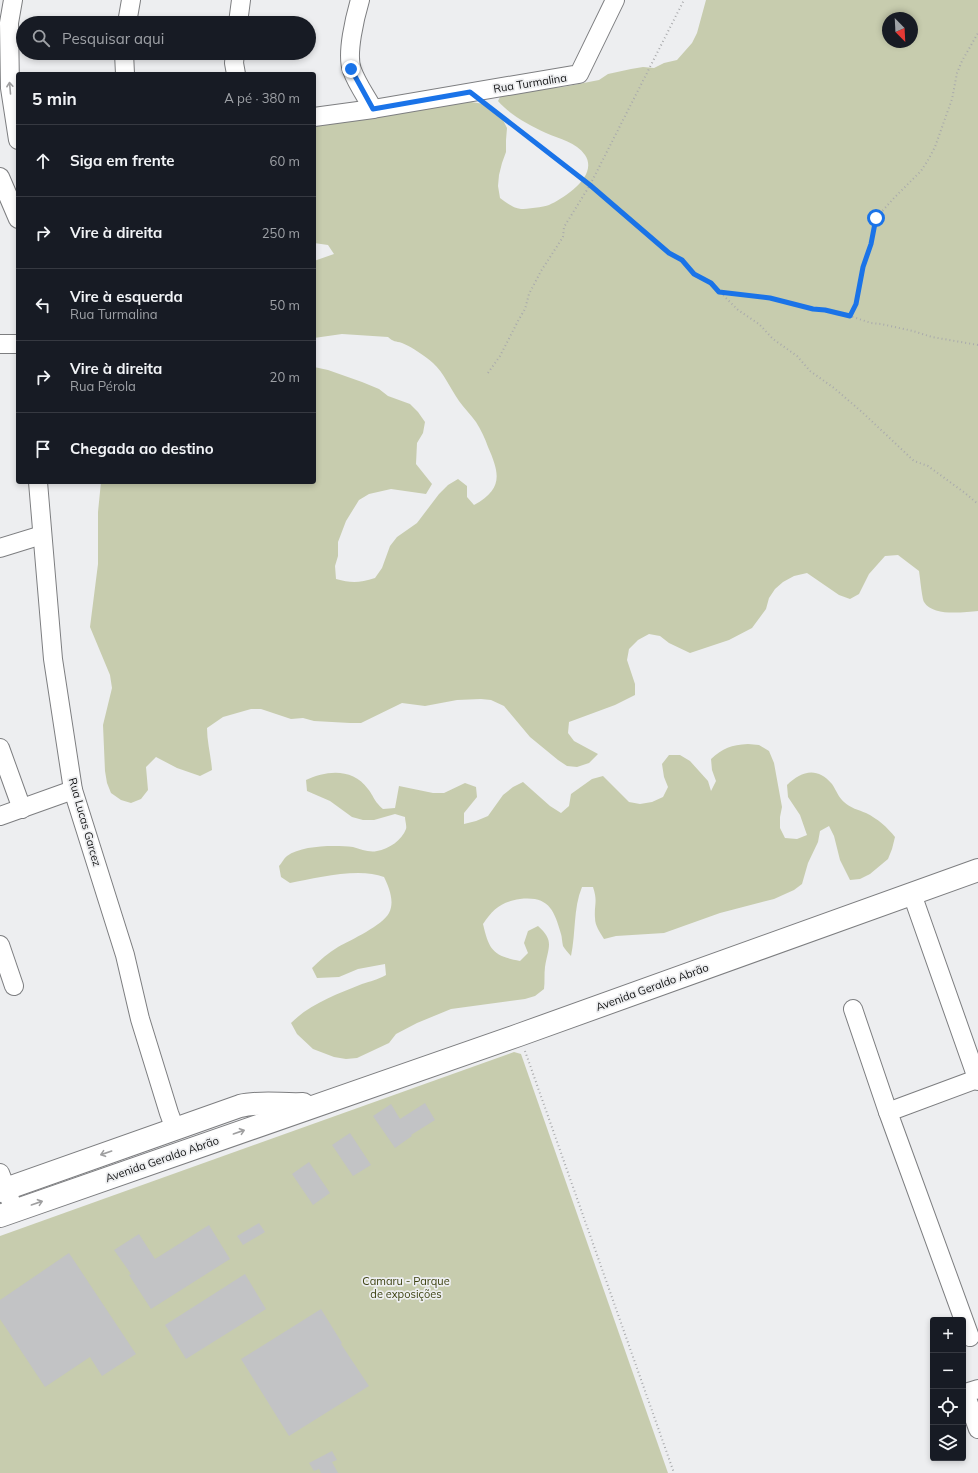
<!DOCTYPE html>
<html lang="pt">
<head>
<meta charset="utf-8">
<style>
	:root { --surface:#171b24; --page:#242831; --text:#f1f3f6; --muted:#9ea1a6; --line:#363941 }
	body { margin:0; font-family:Mulish,sans-serif; background:var(--page); color:var(--text) }
	.controls { position:absolute; right:12px; bottom:12px; display:grid; overflow:hidden; border-radius:4px; box-shadow:0 2px 6px #0003 }
	.controls button { width:36px; height:36px; display:grid; place-items:center; padding:0; border:0; border-bottom:1px solid var(--line); background:var(--surface); color:var(--text); font:20px sans-serif }
	.compass { position:absolute; left:882px; top:12px; width:36px; height:36px; border-radius:50%; background:var(--surface); box-shadow:0 2px 6px #0003; rotate:156deg }
	.stop { position:absolute; width:12px; height:12px; margin:-9px; border:3px solid #1a73e8; border-radius:50%; background:#fff }
	.stop.end { background:#1a73e8; border-color:#fff; box-shadow:0 1px 4px #0008 }
	.list { margin:0; padding:0; list-style:none }
	h2 { display:flex; justify-content:space-between; align-items:center; height:52px; margin:0; padding:0 16px; font-size:17px }
	h2 small { font-size:13px; font-weight:400; color:var(--muted) }
	.list li { display:grid; grid-template-columns:26px 1fr auto; gap:12px; align-items:center; box-sizing:border-box; height:72px; padding:0 16px; border-top:1px solid var(--line) }
	.list b { display:block; font-size:15px; white-space:nowrap }
	.list p { margin:0; font-size:13px; white-space:nowrap; color:var(--muted) }
	.list em { font-size:13px; font-style:normal; color:var(--muted) }
	.icon { flex:none; width:22px; height:22px; fill:none; stroke:currentColor; stroke-width:2; stroke-linecap:round; stroke-linejoin:round }
	.map { position:relative; flex:none; width:978px; height:1473px; overflow:hidden }
	.search { position:absolute; background:var(--surface); box-shadow:0 2px 6px #0003; left:16px; top:16px; width:300px; height:44px; display:flex; align-items:center; gap:10px; box-sizing:border-box; padding:0 14px; border-radius:22px; color:var(--muted); font-size:15px }
	.panel { position:absolute; background:var(--surface); box-shadow:0 2px 6px #0003; left:16px; top:72px; width:300px; height:412px; border-radius:4px }
	.map>svg:first-child { display:block }
</style>
</head>
<body>
<div class="map">
<svg width="978" height="1473" viewBox="0 0 978 1473">
	<rect width="100%" height="100%" fill="#edeef0"/>
	<g fill="#c7ccae" fill-rule="evenodd">
		<path d="M706,0H978V611C964,612 933,617 924,602C922,598 920,577 919,571L898,555L885,556L869,574L859,594L850,599L839,595L807,573L794,576L783,582L775,589L769,598L766,609L752,628L729,640L690,653L669,643L660,636L649,634L638,640L629,649L627,660L635,684V695L615,705L569,722L568,733L574,741L598,754L589,763L577,767L567,766L558,760L530,737L504,706L491,700L481,699L457,700L425,706L402,703L361,723H350L314,721L303,718L291,719L261,709H251L223,717L207,728C207,742 211,756 212,770L200,776L177,768L156,757L146,767L148,790L141,799L131,803L121,800L111,793L107,783L105,771L103,725L112,688L110,675L90,627L98,564V512L101,482H314V367L328,370L362,382L379,389L388,396L410,404L418,412L425,422L423,433L417,443L416,464L432,484L426,494L391,489L369,494L359,500L346,521L338,542V556L335,566L336,579C351,583 359,583 375,578L382,568L390,546L397,537L417,523L439,494L448,485L458,479L467,486V497L474,505C503,489 500,474 488,447C485,438 481,430 476,422C471,415 464,408 459,401C450,388 444,373 433,363C425,356 412,347 402,343C396,341 393,342 388,337L342,334L314,338V261L334,254L328,245L314,243V122L458,100L484,104L502,118L507,128L506,140V152L502,163L499,175L498,186L500,198C507,203 513,208 521,209C526,209 544,207 549,205C564,198 599,176 585,155C576,142 560,139 546,133C529,125 510,115 498,101L503,91L563,87L599,80L608,74L631,69L643,67L654,68L664,63L677,60L692,43L697,33ZM888,18H912V42H888Z"/>
		<path d="M748,744L759,745L769,751L774,763L782,807L780,817V828L785,838L797,839L807,835L800,815L788,797L787,785C801,771 817,766 832,784C836,790 839,798 844,802C850,808 859,810 866,813C878,819 887,827 895,837L892,849L888,859L870,874L860,879L850,880L840,860L834,836L829,826L820,831L818,842L808,863L802,884L794,890L774,899L720,913L664,933L616,936L604,939C600,932 595,926 595,918C594,904 598,902 593,887H582C573,909 576,933 571,956C568,953 565,949 563,946C562,942 562,937 561,934C554,909 548,896 520,899C501,902 493,909 483,924C489,950 493,956 520,961L528,953L524,943L528,931L538,926C555,941 548,947 545,967C544,974 545,982 544,989L535,996L525,999L451,1009L417,1023L396,1034L389,1043L357,1058L346,1059L334,1057L313,1049L297,1034L291,1023C310,1004 337,994 362,984C371,981 377,980 386,975L385,964L358,969L339,977L317,978L312,968C320,960 328,953 338,947C351,940 383,925 389,913C395,902 389,887 384,877C359,867 316,878 290,883L281,877L279,866C282,863 284,858 287,856C302,845 335,845 353,847C361,849 369,853 377,851C389,849 402,840 406,829C407,826 405,821 405,817L395,814L374,820H363L352,817L330,801L307,791L306,780C327,770 353,768 368,789C375,798 373,800 383,809L395,808L399,786L433,793H444L465,783L476,787L477,797L464,813V824L476,821L488,816L503,795L513,787L523,782L550,806L561,813L569,806L571,794L592,779L603,776L629,802L640,804L652,802L663,797L668,787L664,777L662,764L669,755H680L690,761L708,781L711,791L716,781L712,770L711,759C723,748 731,745 748,744Z"/>
		<path d="M514,1052L521,1054L668,1473H0V1236Z"/>
	</g>
	<g fill="#c2c3c5">
		<path d="M425,1103L435,1120L411,1135L412,1136L395,1148L373,1116L391,1104L400,1119Z"/>
		<path d="M350,1133L371,1165L353,1176L332,1145Z"/>
		<path d="M309,1162L330,1193L313,1205L292,1174Z"/>
		<path d="M259,1223L265,1232L243,1245L237,1236Z"/>
		<path d="M209,1225L230,1259L151,1309L129,1275L131,1274L114,1250L139,1234L155,1259Z"/>
		<path d="M69,1253L136,1354L102,1376L90,1357L45,1387L0,1319V1300Z"/>
		<path d="M245,1274L266,1309L186,1359L165,1325Z"/>
		<path d="M321,1309L342,1343L341,1344L369,1386L289,1436L241,1359Z"/>
		<path d="M332,1451L337,1460L332,1462L338,1473H321L319,1469L314,1471L309,1463Z"/>
	</g>
	<g fill="none" stroke-linecap="round" stroke-linejoin="round">
		<g stroke="#7d7e80" stroke-width="20">
			<g id="minor">
				<path d="M13,0L9,23L10,88L18,140"/>
				<path d="M360,0C355,17 346,54 352,70C357,84 366,96 373,109"/>
				<path d="M127,23L131,0"/>
				<path d="M238,23L241,0"/>
				<path d="M124,53L125,74"/>
				<path d="M235,53L234,63L236,74"/>
				<path d="M314,117L373,109L579,74L615,0"/>
				<path d="M0,177L18,219"/>
				<path d="M0,344H18"/>
				<path d="M38,482L53,659L73,790L125,955L140,1019L169,1113L175,1129"/>
				<path d="M0,548L42,535"/>
				<path d="M0,748L22,809"/>
				<path d="M0,816L73,790"/>
				<path d="M912,894L978,1081"/>
				<path d="M0,945L14,986"/>
				<path d="M853,1009L888,1112"/>
				<path d="M0,1173L11,1202"/>
				<path d="M970,1337L888,1112L977,1079"/>
				<path d="M978,1389L965,1393L978,1429"/>
			</g>
		</g>
		<g stroke="#7d7e80" stroke-width="24">
			<g id="major">
				<path d="M0,1191L240,1106C260,1101 282,1105 303,1104"/>
				<path d="M0,1216L519,1035L978,870"/>
			</g>
		</g>
		<g stroke="#a9aaac" stroke-width="2" stroke-dasharray="1 3" stroke-linecap="butt">
			<path d="M487,105L590,185L669,253L682,260L694,273L711,283L738,310L759,324L773,339L797,356L810,371L834,388L862,412L914,461L928,466L965,493L978,504"/>
			<path d="M719,292L770,298L813,309L825,310L850,316L871,323L881,324L913,331L932,337L978,345"/>
			<path d="M850,316L857,304L863,267L871,244L876,218L894,198L921,171L928,160L935,147L952,99L957,73L962,61L978,33"/>
			<path d="M488,373L500,356L518,321L525,309L529,294L541,271L563,237L564,227L590,185L684,0"/>
			<path d="M525,1051L674,1473"/>
		</g>
		<use href="#minor" stroke="#fff" stroke-width="18"/>
		<use href="#major" stroke="#fff" stroke-width="22"/>
	</g>
	<defs><path id="oneway-shaft" d="M-6 0H5M1.5-3L5.5 0L1.5 3" fill="none" stroke-width="1.6" stroke-linecap="round" stroke-linejoin="round"/></defs>
	<g stroke="#9f9fa0">
		<use href="#oneway-shaft" transform="translate(10 88) rotate(-95)"/>
		<use href="#oneway-shaft" transform="translate(239 1132) rotate(-19)"/>
		<use href="#oneway-shaft" transform="translate(106 1153) rotate(161)"/>
		<use href="#oneway-shaft" transform="translate(37 1203) rotate(-19)"/>
	</g>
	<g fill="none" stroke-linecap="round" stroke-linejoin="round">
		<path stroke="#1a73e8" stroke-width="5" d="M351,69L373,109L470,92L590,185L669,253L682,260L694,274L711,283L719,292L770,298L813,309L825,310L850,316L856,304L863,267L871,244L876,218"/>
	</g>
	<g text-anchor="middle" dominant-baseline="central" stroke-width="3.5" stroke-linejoin="round" paint-order="stroke">
		<g font-size="11" fill="#0f1011" stroke="#edeef0">
			<text transform="translate(530 83) rotate(-9)">Rua Turmalina</text>
			<text transform="translate(85 822) rotate(74)">Rua Lucas Garcez</text>
			<text transform="translate(652 987) rotate(-20)">Avenida Geraldo Abrão</text>
			<text transform="translate(162 1159) rotate(-19)">Avenida Geraldo Abrão</text>
		</g>
		<g font-size="11" fill="#3d4211" stroke="#edeef0">
			<text x="406" y="1281">Camaru - Parque<tspan x="406" dy="13">de exposições</tspan></text>
		</g>
	</g>
</svg>
<div class="controls">
<button>+</button>
<button>−</button>
<button><svg class="icon" aria-label="locate" viewBox="0 0 24 24"><circle cx="12" cy="12" r="6"/><path d="M12 2v4M12 18v4M2 12h4M18 12h4"/></svg></button>
<button><svg class="icon" aria-label="layers" viewBox="0 0 24 24"><path d="M12 4l9 5-9 5-9-5zM3 14l9 5 9-5"/></svg></button>
</div>
<svg class="compass" viewBox="-18 -18 36 36"><path d="M0-13l5 13h-10z" fill="#e53935"/><path d="M0 13l5-13h-10z" fill="#9ea1a6"/></svg>
<div class="stop" style="left:876px;top:218px"></div>
<div class="stop end" style="left:351px;top:69px"></div>
<div class="search"><svg class="icon" aria-label="search" viewBox="0 0 24 24"><circle cx="10" cy="10" r="6"/><path d="M15 15l6 6"/></svg>Pesquisar aqui</div>
<section class="panel">
<h2>5 min<small>A pé · 380 m</small></h2>
<ul class="list">
<li><svg class="icon" aria-label="ahead" viewBox="0 0 24 24"><path d="M12 20V5M6 11l6-6 6 6"/></svg><div><b>Siga em frente</b></div><em>60 m</em></li>
<li><svg class="icon" aria-label="right" viewBox="0 0 24 24"><path d="M7 20v-9h11M14 6l5 5-5 5"/></svg><div><b>Vire à direita</b></div><em>250 m</em></li>
<li><svg class="icon" aria-label="left" viewBox="0 0 24 24"><path d="M17 20v-9H6M10 6l-5 5 5 5"/></svg><div><b>Vire à esquerda</b><p>Rua Turmalina</p></div><em>50 m</em></li>
<li><svg class="icon" aria-label="right" viewBox="0 0 24 24"><path d="M7 20v-9h11M14 6l5 5-5 5"/></svg><div><b>Vire à direita</b><p>Rua Pérola</p></div><em>20 m</em></li>
<li><svg class="icon" aria-label="arrive" viewBox="0 0 24 24"><path d="M6 21V4h12l-3 4 3 4H6"/></svg><div><b>Chegada ao destino</b></div></li>
</ul>
</section>
</div>
</body>
</html>
